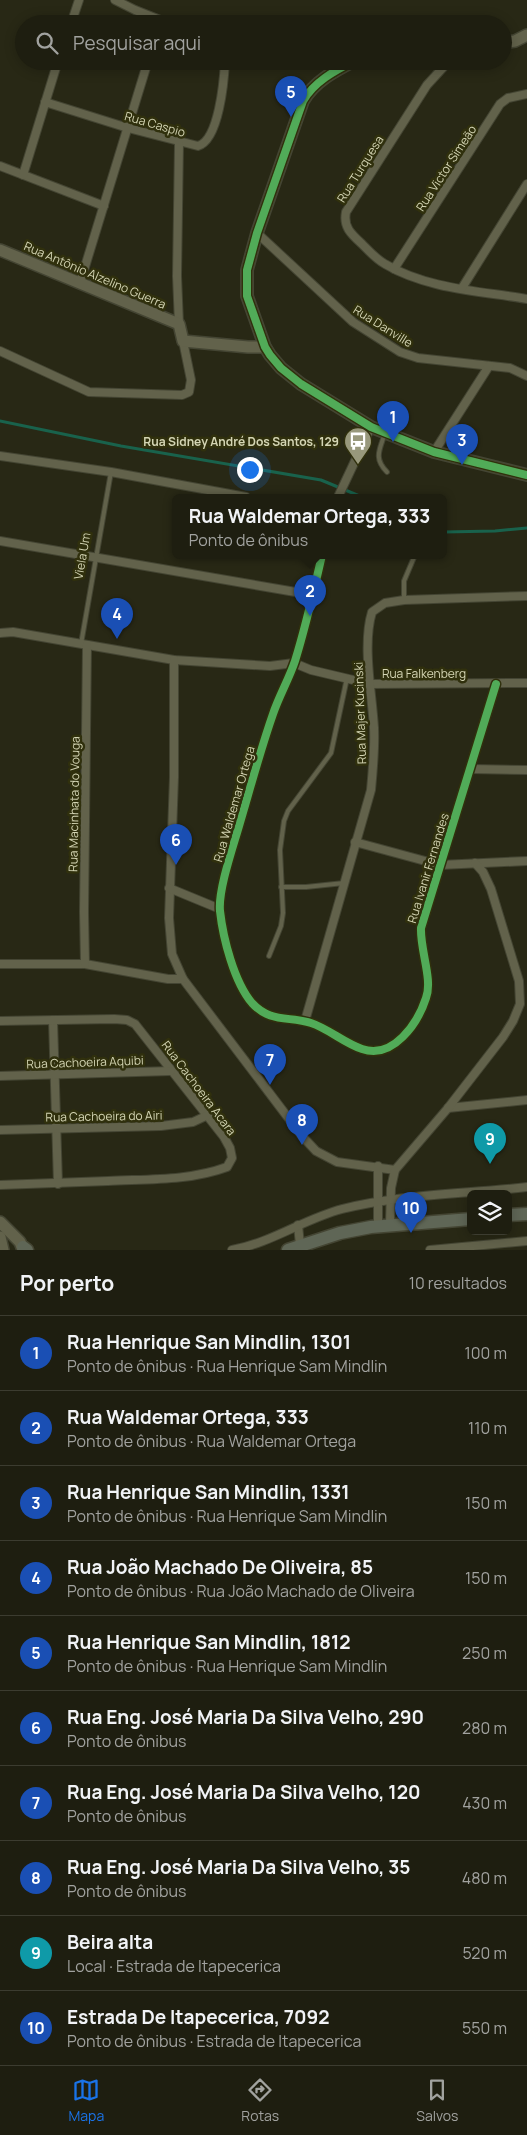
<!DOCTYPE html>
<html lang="pt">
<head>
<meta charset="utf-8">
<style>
	:root { --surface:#1e1e10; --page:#262719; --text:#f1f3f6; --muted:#a1a29f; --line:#3c3c30; --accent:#1a73e8 }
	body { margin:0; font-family:Manrope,sans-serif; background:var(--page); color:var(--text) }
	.controls { position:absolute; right:15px; bottom:15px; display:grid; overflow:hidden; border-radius:8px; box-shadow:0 2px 12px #0003 }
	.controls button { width:45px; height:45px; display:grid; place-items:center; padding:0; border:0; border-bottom:1px solid var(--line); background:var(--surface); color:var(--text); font:25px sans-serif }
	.you { position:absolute; left:249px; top:469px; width:18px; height:18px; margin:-12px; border:4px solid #fff; border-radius:50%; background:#1a73e8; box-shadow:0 0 0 8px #1a73e833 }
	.badge { display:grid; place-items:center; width:32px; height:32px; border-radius:50%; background:var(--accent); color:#fff; font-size:16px; font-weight:700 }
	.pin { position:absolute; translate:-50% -41px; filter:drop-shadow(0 1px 2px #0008) }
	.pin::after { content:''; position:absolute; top:26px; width:18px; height:15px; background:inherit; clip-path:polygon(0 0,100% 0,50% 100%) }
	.popup { position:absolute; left:172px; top:494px; width:275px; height:65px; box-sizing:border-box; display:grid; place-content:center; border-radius:8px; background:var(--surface); filter:drop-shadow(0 1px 4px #0005); font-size:16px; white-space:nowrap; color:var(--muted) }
	.popup b { font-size:19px; color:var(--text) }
	.popup::after { content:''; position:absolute; left:50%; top:100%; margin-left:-10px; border:10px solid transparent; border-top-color:var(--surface) }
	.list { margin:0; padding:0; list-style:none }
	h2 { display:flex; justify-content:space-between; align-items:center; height:65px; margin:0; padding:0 20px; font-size:21px }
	h2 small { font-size:16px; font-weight:400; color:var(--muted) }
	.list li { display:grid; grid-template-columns:32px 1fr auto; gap:15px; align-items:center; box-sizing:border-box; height:75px; padding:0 20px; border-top:1px solid var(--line) }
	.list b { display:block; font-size:19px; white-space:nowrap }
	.list p { margin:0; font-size:16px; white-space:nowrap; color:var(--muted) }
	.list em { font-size:16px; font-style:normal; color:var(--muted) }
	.icon { flex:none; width:28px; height:28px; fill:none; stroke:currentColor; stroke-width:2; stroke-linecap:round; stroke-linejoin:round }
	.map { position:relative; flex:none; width:527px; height:1250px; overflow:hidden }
	.search { position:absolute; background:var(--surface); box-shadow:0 2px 12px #0003; left:15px; right:15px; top:15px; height:55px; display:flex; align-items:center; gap:12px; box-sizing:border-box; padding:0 18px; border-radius:28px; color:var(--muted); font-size:19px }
	.sheet { height:815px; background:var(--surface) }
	nav { display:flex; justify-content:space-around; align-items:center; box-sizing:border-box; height:70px; border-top:1px solid var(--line); background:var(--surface); font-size:14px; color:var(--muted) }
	nav a { display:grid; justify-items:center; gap:2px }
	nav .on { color:var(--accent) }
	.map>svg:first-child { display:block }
</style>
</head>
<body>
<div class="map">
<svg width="527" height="1250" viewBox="0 0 527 1250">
	<rect width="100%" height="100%" fill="#282815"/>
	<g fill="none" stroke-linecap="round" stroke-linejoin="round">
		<g stroke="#19624c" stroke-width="3">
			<path d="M0,421L121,446L321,480L362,497"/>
			<path d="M444,532L495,531L527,528"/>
		</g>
		<g stroke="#444533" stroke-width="6">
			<g id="lane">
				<path d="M385,433C380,449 373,458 387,472"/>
				<path d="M404,600V581L415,555"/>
				<path d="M81,644L111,472"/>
				<path d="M281,887H306L344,883"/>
				<path d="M269,956L281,926L283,913L280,850L284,821L288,811L331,753L347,678"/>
			</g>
		</g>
		<g stroke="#444533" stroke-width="10">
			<g id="street">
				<path d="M115,0L135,10L170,24"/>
				<path d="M71,24L79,0"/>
				<path d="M449,61L427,85L346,212C343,227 351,234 362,244C369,251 376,259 385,264C427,289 480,291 527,299"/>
				<path d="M45,102L128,128L198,146C219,140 224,81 225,61"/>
				<path d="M179,143L177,276L179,324"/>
				<path d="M0,166L104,206"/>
				<path d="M23,175L58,61"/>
				<path d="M257,233L353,322L400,352L418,358L510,368L527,376"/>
				<path d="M394,269L500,104L508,98L527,94"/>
				<path d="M80,283L148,61"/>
				<path d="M462,288L527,184"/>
				<path d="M0,351L89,392L182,395L189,392L191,380L183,341"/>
				<path d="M434,452L489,366"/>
				<path d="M0,456L111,472L246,497"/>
				<path d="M338,497L371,427"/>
				<path d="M0,541L313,595"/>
				<path d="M322,555C314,590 306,626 295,661C289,679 279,696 273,714C260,751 250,789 239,826C233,847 218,890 220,911C223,938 234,982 252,1003C270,1023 289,1016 311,1023C329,1029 344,1043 362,1049C393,1060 418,1023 426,998C433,980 420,950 421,928L496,684"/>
				<path d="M0,633L13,632L174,660L270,666L294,663"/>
				<path d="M174,660V777L169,918L172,954L183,979L302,1136L316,1151L337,1162L395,1170"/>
				<path d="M294,663L311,670L370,684L527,683"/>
				<path d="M471,769L527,770"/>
				<path d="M355,842L440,865L527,861"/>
				<path d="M169,888L220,909"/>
				<path d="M0,964H85L168,979H183"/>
				<path d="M85,964L84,912L87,645"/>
				<path d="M53,1020L58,1184"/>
				<path d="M0,1021L114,1019L127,1020L135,1024L224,1137L230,1148L232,1158L227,1167C189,1181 148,1179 108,1181C72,1182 36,1184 0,1185"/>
				<path d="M305,1021L371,790C373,769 375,748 374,728C372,693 362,645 372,612L385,603L404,600L527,596"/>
				<path d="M0,1076L171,1071"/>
				<path d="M448,1108L527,1100"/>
				<path d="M0,1130L161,1126L193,1122L208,1115"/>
				<path d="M378,1166V1226"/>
				<path d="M390,1224L391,1188L395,1170L448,1108L503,1037L513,1021L520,1004L519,981L491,889L483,872L475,863"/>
				<path d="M298,1225L300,1245"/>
				<path d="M232,1250C271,1243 304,1219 342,1209C403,1194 465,1194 527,1187"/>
				<path d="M430,1250L527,1241"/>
			</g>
		</g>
		<g stroke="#444533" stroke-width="14">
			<g id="secondary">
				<path d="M503,43L515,41L527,35"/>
				<path d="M354,61C334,71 314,82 303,101L257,233L247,270V296L265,347L270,355L281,368L301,384L371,427L434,452L527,475"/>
				<path d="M0,250L179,324L183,341L248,347H265"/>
				<path d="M0,1222L20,1242L23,1250"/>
				<path d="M0,1237L3,1250"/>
			</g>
		</g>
		<g stroke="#444533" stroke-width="15">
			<g id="primary">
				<path d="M508,1215L527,1214"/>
				<path d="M23,1247L27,1250"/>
				<path d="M288,1250L340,1233L371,1227L471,1219"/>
			</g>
		</g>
		<use href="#lane" stroke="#62624b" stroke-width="4"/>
		<use href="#street" stroke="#62624b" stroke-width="8"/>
		<use href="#secondary" stroke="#62624b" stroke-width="11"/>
		<use href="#primary" stroke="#5f6656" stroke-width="12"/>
		<g stroke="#30300d" stroke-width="11">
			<g id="cycleway">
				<path d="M354,61C334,71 314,82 303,101L257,233L247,270V296L265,347L270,355L281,368L301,384L371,427L434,452L527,475"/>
				<path d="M322,555C314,590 306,626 295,661C289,679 279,696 273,714C260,751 250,789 239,826C233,847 218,890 220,911C223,938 234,982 252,1003C270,1023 289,1016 311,1023C329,1029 344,1043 362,1049C393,1060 418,1023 426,998C433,980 420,950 421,928L496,684"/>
			</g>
		</g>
		<use href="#cycleway" stroke="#51ab58" stroke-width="8"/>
	</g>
	<defs>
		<g id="bus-pin" transform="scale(1.4375)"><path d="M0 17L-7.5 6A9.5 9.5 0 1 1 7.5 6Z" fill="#98987c" stroke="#30300d"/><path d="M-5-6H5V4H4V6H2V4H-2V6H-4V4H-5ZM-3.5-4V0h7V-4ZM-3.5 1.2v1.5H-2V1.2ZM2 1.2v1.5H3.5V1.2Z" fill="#fff"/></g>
	</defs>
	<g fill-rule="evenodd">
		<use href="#bus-pin" x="358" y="441"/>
	</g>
	<g text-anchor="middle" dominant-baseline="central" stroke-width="5" stroke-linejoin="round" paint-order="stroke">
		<g font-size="12" fill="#d4d5b4" stroke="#30300d">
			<text transform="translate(155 124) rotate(16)">Rua Caspio</text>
			<text transform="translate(446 168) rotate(-57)">Rua Victor Simeão</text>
			<text transform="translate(360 169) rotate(-58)">Rua Turquesa</text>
			<text transform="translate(95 275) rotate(23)">Rua Antônio Alzelino Guerra</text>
			<text transform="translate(383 326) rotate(32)">Rua Danville</text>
			<text transform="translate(82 556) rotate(-80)">Viela Um</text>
			<text x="424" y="673">Rua Falkenberg</text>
			<text transform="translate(360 713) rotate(-92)">Rua Majer Kucinski</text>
			<text transform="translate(74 804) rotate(-89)">Rua Macinhata do Vouga</text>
			<text transform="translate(234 804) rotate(-74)">Rua Waldemar Ortega</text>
			<text transform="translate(428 868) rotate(-73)">Rua Ivanir Fernandes</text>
			<text transform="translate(85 1062) rotate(-2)">Rua Cachoeira Aquibi</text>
			<text transform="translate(199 1088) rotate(53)">Rua Cachoeira Acara</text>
			<text transform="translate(104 1116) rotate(-1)">Rua Cachoeira do Airi</text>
		</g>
		<g font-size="12" font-weight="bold" fill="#d4d5b4" stroke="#30300d" text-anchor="end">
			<text x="339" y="441">Rua Sidney André Dos Santos, 129</text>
		</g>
	</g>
</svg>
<div class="controls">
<button><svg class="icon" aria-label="layers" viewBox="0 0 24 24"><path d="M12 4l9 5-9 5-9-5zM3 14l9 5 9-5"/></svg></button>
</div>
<div class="you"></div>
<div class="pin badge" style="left:393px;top:442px;background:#1a4fb4">1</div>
<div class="pin badge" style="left:310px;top:616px;background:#1a4fb4">2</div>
<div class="popup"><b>Rua Waldemar Ortega, 333</b>Ponto de ônibus</div>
<div class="pin badge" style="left:462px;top:465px;background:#1a4fb4">3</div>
<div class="pin badge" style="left:117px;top:639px;background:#1a4fb4">4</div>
<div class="pin badge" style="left:291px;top:117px;background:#1a4fb4">5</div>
<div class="pin badge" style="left:176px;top:865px;background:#1a4fb4">6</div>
<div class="pin badge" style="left:270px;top:1085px;background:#1a4fb4">7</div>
<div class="pin badge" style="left:302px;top:1145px;background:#1a4fb4">8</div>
<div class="pin badge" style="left:490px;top:1164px;background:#0f9aa8">9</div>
<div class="pin badge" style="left:411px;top:1233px;background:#1a4fb4">10</div>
<div class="search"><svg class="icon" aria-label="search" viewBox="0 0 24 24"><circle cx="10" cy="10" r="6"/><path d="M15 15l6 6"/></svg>Pesquisar aqui</div>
</div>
<section class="sheet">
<h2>Por perto<small>10 resultados</small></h2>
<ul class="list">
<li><span class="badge" style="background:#1a4fb4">1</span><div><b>Rua Henrique San Mindlin, 1301</b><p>Ponto de ônibus · Rua Henrique Sam Mindlin</p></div><em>100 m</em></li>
<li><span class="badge" style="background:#1a4fb4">2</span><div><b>Rua Waldemar Ortega, 333</b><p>Ponto de ônibus · Rua Waldemar Ortega</p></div><em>110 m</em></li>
<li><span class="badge" style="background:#1a4fb4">3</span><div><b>Rua Henrique San Mindlin, 1331</b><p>Ponto de ônibus · Rua Henrique Sam Mindlin</p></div><em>150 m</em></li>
<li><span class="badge" style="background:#1a4fb4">4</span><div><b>Rua João Machado De Oliveira, 85</b><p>Ponto de ônibus · Rua João Machado de Oliveira</p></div><em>150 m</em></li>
<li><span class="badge" style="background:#1a4fb4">5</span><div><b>Rua Henrique San Mindlin, 1812</b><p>Ponto de ônibus · Rua Henrique Sam Mindlin</p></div><em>250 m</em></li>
<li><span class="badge" style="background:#1a4fb4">6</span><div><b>Rua Eng. José Maria Da Silva Velho, 290</b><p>Ponto de ônibus</p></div><em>280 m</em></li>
<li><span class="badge" style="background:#1a4fb4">7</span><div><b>Rua Eng. José Maria Da Silva Velho, 120</b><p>Ponto de ônibus</p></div><em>430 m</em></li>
<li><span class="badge" style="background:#1a4fb4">8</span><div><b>Rua Eng. José Maria Da Silva Velho, 35</b><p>Ponto de ônibus</p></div><em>480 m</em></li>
<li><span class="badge" style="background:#0f9aa8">9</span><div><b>Beira alta</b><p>Local · Estrada de Itapecerica</p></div><em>520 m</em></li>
<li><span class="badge" style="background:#1a4fb4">10</span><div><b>Estrada De Itapecerica, 7092</b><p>Ponto de ônibus · Estrada de Itapecerica</p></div><em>550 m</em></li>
</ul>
</section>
<nav>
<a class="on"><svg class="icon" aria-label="map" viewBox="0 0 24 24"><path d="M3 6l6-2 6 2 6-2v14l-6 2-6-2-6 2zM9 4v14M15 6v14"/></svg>Mapa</a>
<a><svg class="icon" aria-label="directions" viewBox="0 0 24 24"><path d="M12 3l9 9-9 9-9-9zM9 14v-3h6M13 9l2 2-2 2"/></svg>Rotas</a>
<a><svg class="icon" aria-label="saved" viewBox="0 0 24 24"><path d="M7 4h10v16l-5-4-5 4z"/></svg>Salvos</a>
</nav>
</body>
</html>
